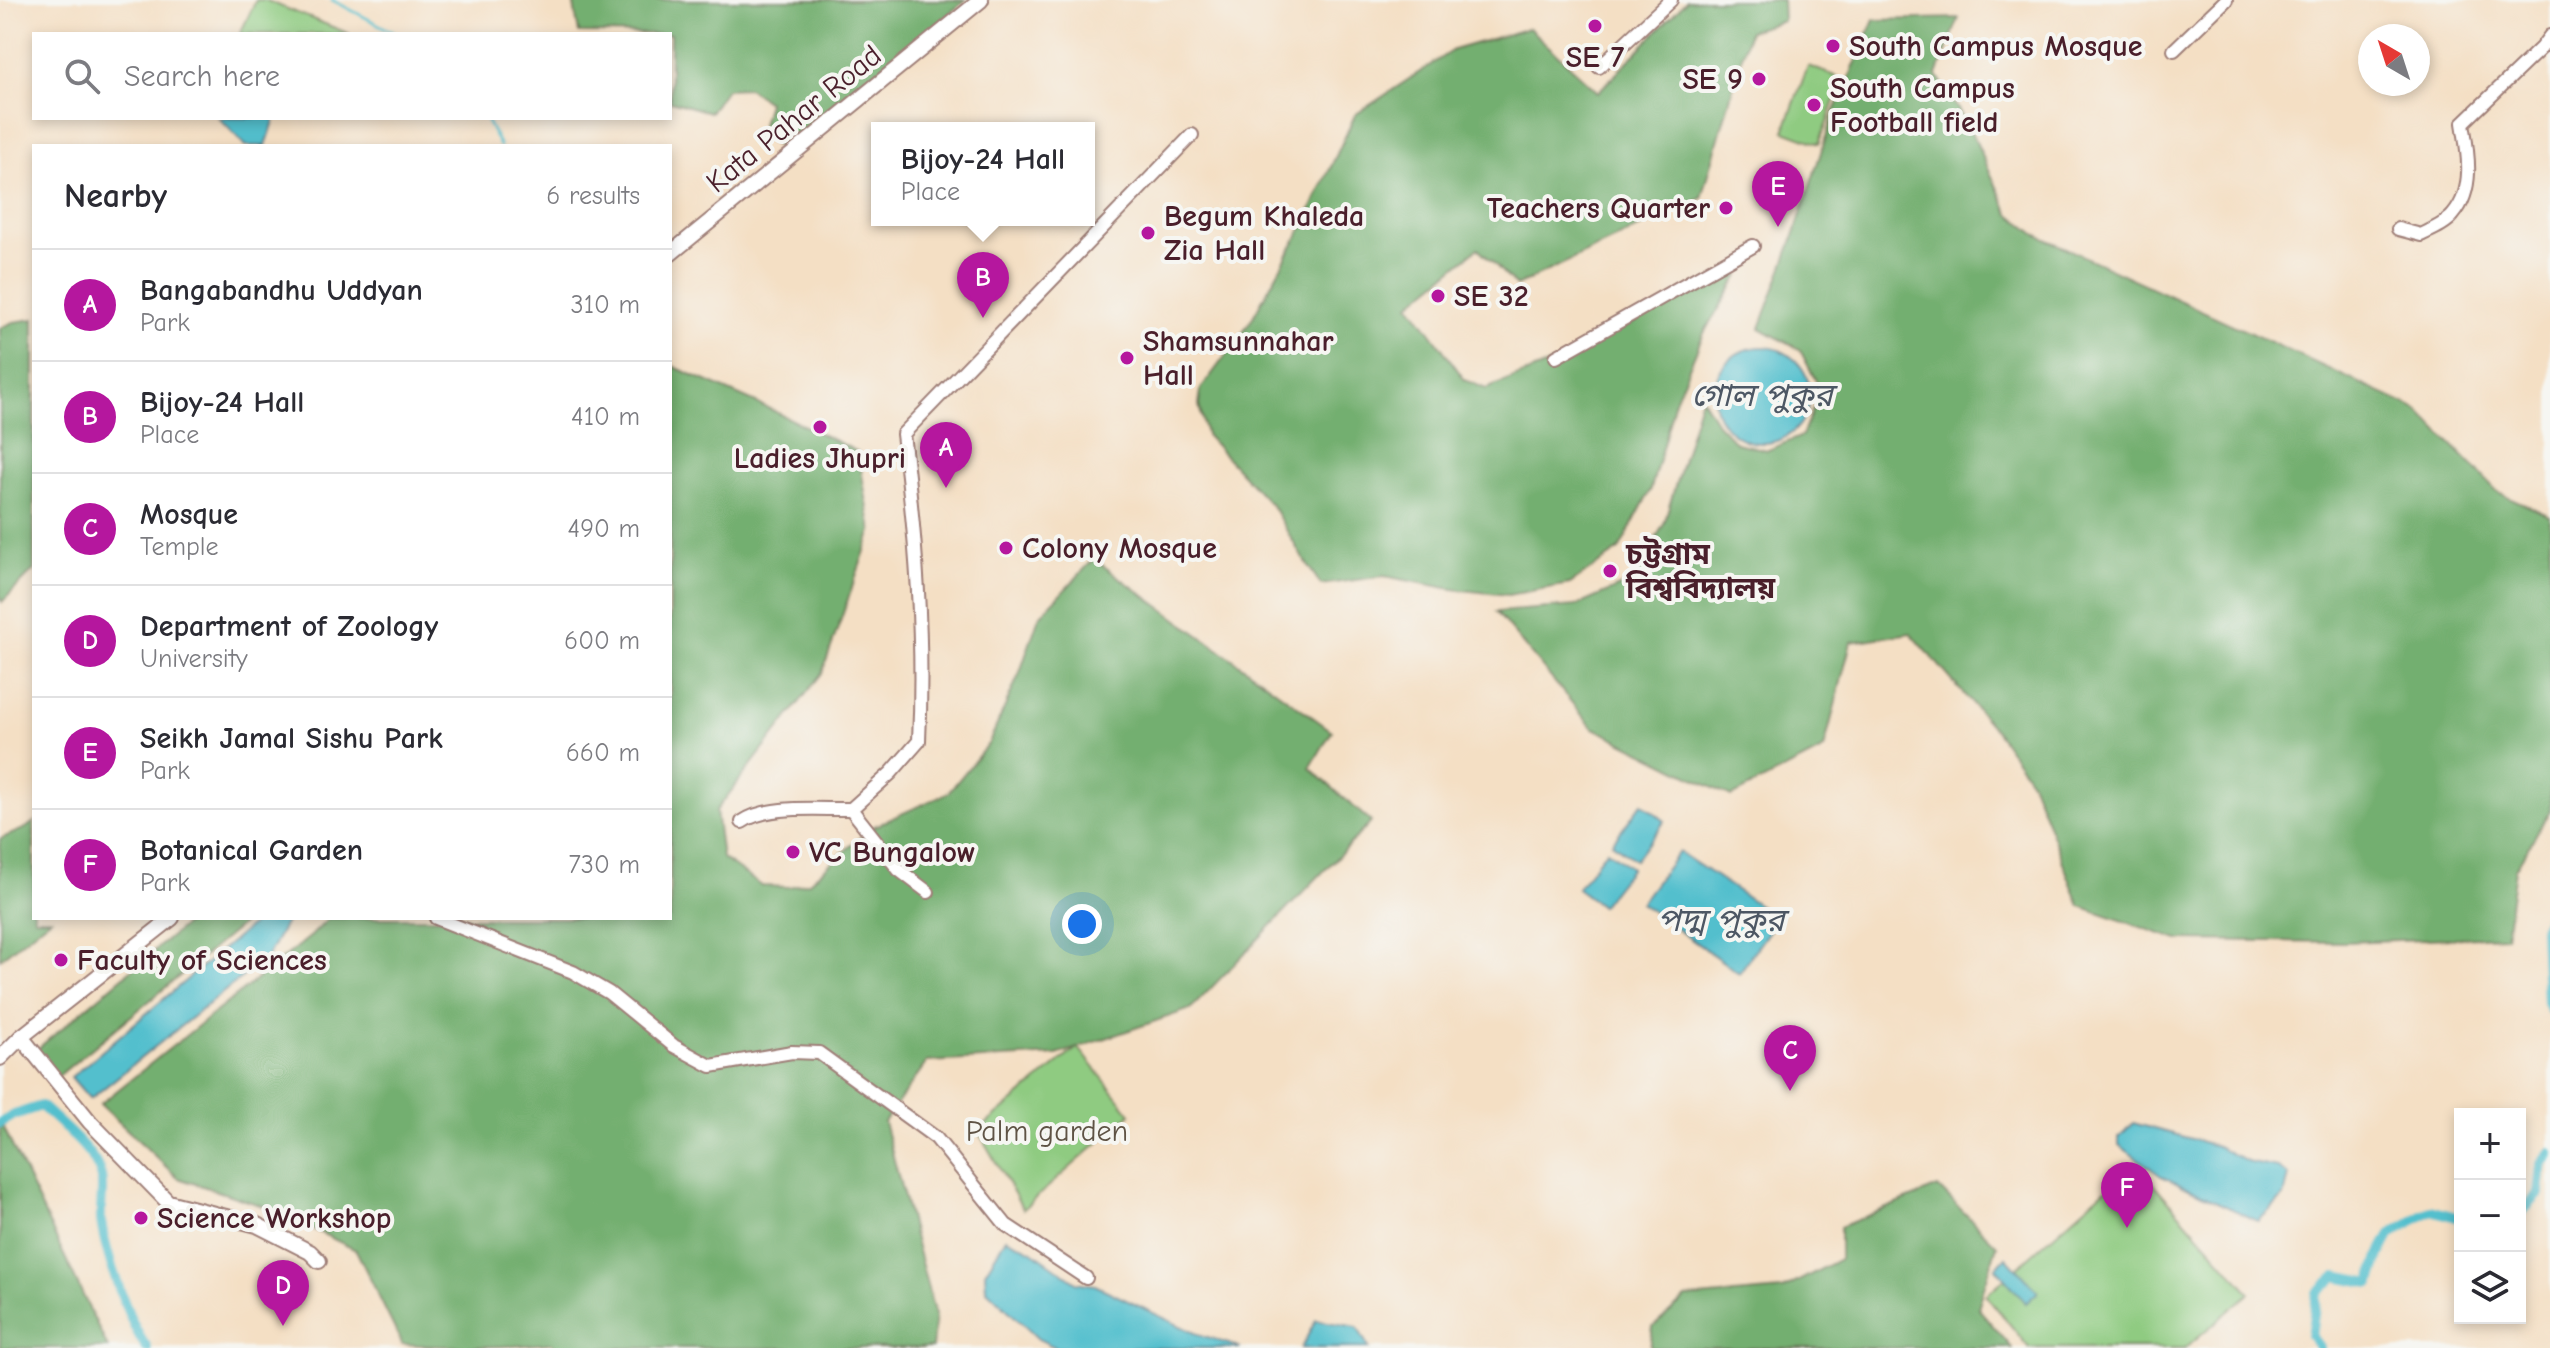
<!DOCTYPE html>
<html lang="en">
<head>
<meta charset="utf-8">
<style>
	:root { --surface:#fff; --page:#f7f7f7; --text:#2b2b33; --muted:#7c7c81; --line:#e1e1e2; --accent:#b5179e }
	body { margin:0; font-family:"Comic Neue","Noto Sans Bengali",sans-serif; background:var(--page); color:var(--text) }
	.controls { position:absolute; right:24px; bottom:24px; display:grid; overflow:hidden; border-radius:0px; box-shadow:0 4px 12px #0003 }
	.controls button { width:72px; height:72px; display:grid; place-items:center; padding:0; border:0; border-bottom:2px solid var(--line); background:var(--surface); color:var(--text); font:40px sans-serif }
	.compass { position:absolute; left:2358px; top:24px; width:72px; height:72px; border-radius:50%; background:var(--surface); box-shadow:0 4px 12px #0003; rotate:321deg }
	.you { position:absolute; left:1082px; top:924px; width:28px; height:28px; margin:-20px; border:6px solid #fff; border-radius:50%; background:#1a73e8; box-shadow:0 0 0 12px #1a73e833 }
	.badge { display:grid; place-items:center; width:52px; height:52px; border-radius:50%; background:var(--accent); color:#fff; font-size:26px; font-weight:700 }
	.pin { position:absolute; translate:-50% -66px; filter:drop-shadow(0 2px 4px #0008) }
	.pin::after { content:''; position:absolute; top:42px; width:28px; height:24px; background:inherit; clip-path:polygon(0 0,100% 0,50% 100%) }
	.popup { position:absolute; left:871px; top:122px; width:224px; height:104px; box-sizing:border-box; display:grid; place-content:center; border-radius:0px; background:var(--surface); filter:drop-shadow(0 2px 6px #0005); font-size:26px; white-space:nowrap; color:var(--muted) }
	.popup b { font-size:30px; color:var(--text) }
	.popup::after { content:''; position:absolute; left:50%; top:100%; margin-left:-16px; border:16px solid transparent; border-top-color:var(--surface) }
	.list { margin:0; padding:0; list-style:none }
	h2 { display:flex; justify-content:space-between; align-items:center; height:104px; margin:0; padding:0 32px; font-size:34px }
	h2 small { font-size:26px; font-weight:400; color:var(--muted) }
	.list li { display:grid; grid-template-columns:52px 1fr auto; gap:24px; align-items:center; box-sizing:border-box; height:112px; padding:0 32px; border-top:2px solid var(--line) }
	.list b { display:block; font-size:30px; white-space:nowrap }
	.list p { margin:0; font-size:26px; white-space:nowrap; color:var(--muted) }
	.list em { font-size:26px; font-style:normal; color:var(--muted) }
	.icon { flex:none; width:44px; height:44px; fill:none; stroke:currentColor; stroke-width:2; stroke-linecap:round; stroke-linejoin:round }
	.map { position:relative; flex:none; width:2550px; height:1348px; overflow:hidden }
	.search { position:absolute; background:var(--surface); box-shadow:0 4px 12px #0003; left:32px; top:32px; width:640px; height:88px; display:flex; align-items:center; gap:20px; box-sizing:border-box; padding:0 28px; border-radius:0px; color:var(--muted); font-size:30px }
	.panel { position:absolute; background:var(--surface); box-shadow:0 4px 12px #0003; left:32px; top:144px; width:640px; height:776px; border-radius:0px }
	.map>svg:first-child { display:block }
</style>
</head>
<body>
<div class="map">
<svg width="2550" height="1348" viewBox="0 0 2550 1348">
	<rect width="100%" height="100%" fill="#f6f6f2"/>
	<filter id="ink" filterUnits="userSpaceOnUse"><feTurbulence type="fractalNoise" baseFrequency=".0125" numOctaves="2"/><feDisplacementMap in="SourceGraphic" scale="16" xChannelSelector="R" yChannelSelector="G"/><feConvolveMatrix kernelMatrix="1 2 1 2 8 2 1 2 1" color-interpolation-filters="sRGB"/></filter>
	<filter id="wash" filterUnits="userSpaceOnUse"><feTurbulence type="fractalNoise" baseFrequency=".006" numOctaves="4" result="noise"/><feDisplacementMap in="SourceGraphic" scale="32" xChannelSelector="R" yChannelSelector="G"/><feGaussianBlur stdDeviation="1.8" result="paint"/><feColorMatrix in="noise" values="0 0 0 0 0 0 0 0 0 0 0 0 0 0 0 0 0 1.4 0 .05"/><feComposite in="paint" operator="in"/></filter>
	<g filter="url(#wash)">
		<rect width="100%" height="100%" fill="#f4dfc4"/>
		<g fill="#8fcb81" stroke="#6c7556" stroke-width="2">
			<path d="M256,0H265L350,34H240Z"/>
			<path d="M1808,66L1843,79L1819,144L1784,131Z"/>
			<path d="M1078,1047L1131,1114L1023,1209L978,1131Z"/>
			<path d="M2135,1163L2250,1293L2185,1348H2029L1986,1295Z"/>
		</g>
		<g fill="#73af6f" stroke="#5e674d" stroke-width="2">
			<path d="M573,0H966L782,149L759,136L768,102L748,88L726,89L710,112L670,101V34L579,33Z"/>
			<path d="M1687,0H1782L1783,21L1749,31L1702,198L1516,286L1478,248L1410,304L1465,380L1486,389L1557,361L1730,274L1739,276L1704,333L1675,400L1651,489L1619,550L1570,584L1508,595L1452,589L1384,576L1321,585L1302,557L1273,507L1206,435L1199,405L1201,389L1249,324L1303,227L1355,115L1453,50L1529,28L1598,92Z"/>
			<path d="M1959,18L1937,75L1970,129L2009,213L2035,234L2418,410L2498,492L2550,516V811L2515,869L2506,936L2344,942L2178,940L2080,906L2031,781L1995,730L1911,633L1851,642L1824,749L1731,797L1592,727L1496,612L1576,606L1631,582L1664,524L1701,397L1717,423L1736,443L1768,450L1802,436L1814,406L1816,381L1800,350L1760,328L1791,245L1832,118L1874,20Z"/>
			<path d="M34,319V570L2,602L0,597V328L13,322Z"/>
			<path d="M670,365L772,410L858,452L872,531L822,673L716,811L722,858L762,886L789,887L809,882L872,827L948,793L989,743L1019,675L1039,617L1094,559L1332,731L1310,768L1371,822L1191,1009L1057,1055L927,1062L884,1122L935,1315L932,1348H554L553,1343C502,1348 452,1348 402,1344L356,1250L269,1208L178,1178L100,1104L311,936L329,918H670Z"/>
			<path d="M34,822V918H51L0,959V839L26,828Z"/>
			<path d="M193,918H250L57,1077L36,1050Z"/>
			<path d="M0,1120L108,1348H0Z"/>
			<path d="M1938,1187L1997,1245L1978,1308L2012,1348H1650L1653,1327L1686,1298L1782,1290L1840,1259V1227Z"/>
		</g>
		<g fill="#53bfcd" stroke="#4e6f7c" stroke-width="2">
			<path d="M219,118H275L266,146H246Z"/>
			<circle cx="1762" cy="395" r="48"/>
			<path d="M1642,803L1665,821L1635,860L1612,843Z"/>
			<path d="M1607,850L1631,868L1601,906L1577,888Z"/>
			<path d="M1679,852L1778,918L1739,973L1640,903Z"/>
			<path d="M260,918H288L267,957L90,1099L71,1077Z"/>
			<path d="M2133,1123L2217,1146L2247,1162L2278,1168L2289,1175L2284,1197L2258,1221L2161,1176L2119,1145V1137Z"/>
			<path d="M1006,1238L1031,1250L1076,1282L1095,1285L1195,1333L1241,1348H1057L1038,1339L986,1289L985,1272Z"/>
			<path d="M2006,1257L2038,1292L2026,1303L1996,1268Z"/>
			<path d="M1316,1320L1357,1327L1369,1348H1301Z"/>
		</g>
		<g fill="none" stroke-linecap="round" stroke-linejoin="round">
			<g stroke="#53bfcd" stroke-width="3">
				<path d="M332,0L397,34"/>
				<path d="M485,118L500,146"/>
			</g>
			<g stroke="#53bfcd" stroke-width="10">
				<path d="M2550,914L2544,926L2547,1002L2550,1010"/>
				<path d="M0,1123L14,1115L41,1106C59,1123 96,1152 101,1176C104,1188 100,1207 101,1220C105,1252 128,1322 147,1348"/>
				<path d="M2520,1214L2539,1194L2542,1164L2550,1153"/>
				<path d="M2320,1348L2311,1336L2317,1293L2336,1276L2371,1283L2379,1256L2391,1234L2431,1210L2460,1218"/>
			</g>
		</g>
	</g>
	<g filter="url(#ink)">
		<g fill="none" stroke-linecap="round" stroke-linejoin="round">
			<g stroke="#9f7f78" stroke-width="16">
				<g id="minor">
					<path d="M2174,50L2226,0"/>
					<path d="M1599,67L1671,0"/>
					<path d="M2398,229L2421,235C2431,230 2446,224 2453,215C2475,190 2468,152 2463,123L2541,48L2550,36"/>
					<path d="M1556,357L1753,246"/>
					<path d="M851,809L899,870L928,892"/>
					<path d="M742,822C768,804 819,810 851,809L891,773L919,741C924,637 916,538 903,434L1192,135"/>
					<path d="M436,918L573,972L609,993L674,1046L711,1066L792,1052L819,1053L936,1138L1006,1225L1086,1278"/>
				</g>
			</g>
			<g stroke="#9f7f78" stroke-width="18">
				<g id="tertiary">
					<path d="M670,254L981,0"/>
					<path d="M21,1037L90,1122L168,1202L257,1225L310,1252L319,1261"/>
					<path d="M0,1058L21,1037L172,918"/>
				</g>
			</g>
			<use href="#minor" stroke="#fff" stroke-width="12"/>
			<use href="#tertiary" stroke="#fff" stroke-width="14"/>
		</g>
	</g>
	<g fill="#b5179e" stroke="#f6f6f2" stroke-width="3">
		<circle cx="1595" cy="26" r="8"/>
		<circle cx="1833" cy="46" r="8"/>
		<circle cx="1759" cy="79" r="8"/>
		<circle cx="1814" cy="105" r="8"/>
		<circle cx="1726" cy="208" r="8"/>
		<circle cx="1148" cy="233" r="8"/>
		<circle cx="1438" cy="296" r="8"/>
		<circle cx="1127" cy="358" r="8"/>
		<circle cx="820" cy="427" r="8"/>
		<circle cx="1006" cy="548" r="8"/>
		<circle cx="1610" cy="571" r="8"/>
		<circle cx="793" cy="852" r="8"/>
		<circle cx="61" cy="960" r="8"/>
		<circle cx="141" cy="1218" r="8"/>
	</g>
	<g text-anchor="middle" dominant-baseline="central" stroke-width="8" stroke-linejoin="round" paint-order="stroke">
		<g font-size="30" font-weight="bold" fill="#4a1f2b" stroke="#f6f6f2" text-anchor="start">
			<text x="1849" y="46">South Campus Mosque</text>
			<text x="1595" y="57" text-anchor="middle">SE 7</text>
			<text x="1743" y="79" text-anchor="end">SE 9</text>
			<text x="1830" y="88">South Campus<tspan x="1830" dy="34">Football field</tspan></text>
			<text x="1710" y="208" text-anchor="end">Teachers Quarter</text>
			<text x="1164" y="216">Begum Khaleda<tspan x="1164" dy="34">Zia Hall</tspan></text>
			<text x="1454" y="296">SE 32</text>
			<text x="1143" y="341">Shamsunnahar<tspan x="1143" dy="34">Hall</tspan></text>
			<text x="820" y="458" text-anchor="middle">Ladies Jhupri</text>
			<text x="1022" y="548">Colony Mosque</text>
			<text x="1626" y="554">চট্টগ্রাম<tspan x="1626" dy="34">বিশ্ববিদ্যালয়</tspan></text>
			<text x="809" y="852">VC Bungalow</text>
			<text x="77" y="960">Faculty of Sciences</text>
			<text x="157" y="1218">Science Workshop</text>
		</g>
		<g font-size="30" fill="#4a1f2b" stroke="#f6f6f2">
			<text transform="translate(794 119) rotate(-39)">Kata Pahar Road</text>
		</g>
		<g font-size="30" fill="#5f5345" stroke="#f6f6f2">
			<text x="1047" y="1131">Palm garden</text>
		</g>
		<g font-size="32" font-style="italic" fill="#4d5764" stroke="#f6f6f2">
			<text x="1762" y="395">গোল পুকুর</text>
			<text x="1721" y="920">পদ্ম পুকুর</text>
		</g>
	</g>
</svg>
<div class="controls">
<button>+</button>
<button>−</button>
<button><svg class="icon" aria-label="layers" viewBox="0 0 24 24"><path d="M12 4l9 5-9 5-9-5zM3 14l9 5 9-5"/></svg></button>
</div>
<svg class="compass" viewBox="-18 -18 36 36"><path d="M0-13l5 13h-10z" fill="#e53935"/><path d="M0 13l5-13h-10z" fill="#7c7c81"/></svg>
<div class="you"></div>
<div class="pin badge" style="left:946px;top:488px">A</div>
<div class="pin badge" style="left:983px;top:318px">B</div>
<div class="popup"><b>Bijoy-24 Hall</b>Place</div>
<div class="pin badge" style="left:1790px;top:1091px">C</div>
<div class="pin badge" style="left:283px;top:1326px">D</div>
<div class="pin badge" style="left:1778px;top:227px">E</div>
<div class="pin badge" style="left:2127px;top:1228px">F</div>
<div class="search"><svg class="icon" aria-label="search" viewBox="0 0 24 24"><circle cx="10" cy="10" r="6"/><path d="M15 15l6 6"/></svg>Search here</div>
<section class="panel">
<h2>Nearby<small>6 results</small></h2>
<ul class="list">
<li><span class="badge">A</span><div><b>Bangabandhu Uddyan</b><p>Park</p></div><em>310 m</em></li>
<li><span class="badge">B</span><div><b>Bijoy-24 Hall</b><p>Place</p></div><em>410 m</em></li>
<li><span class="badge">C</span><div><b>Mosque</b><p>Temple</p></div><em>490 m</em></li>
<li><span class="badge">D</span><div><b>Department of Zoology</b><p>University</p></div><em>600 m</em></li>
<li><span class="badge">E</span><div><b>Seikh Jamal Sishu Park</b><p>Park</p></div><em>660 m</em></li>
<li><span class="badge">F</span><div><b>Botanical Garden</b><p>Park</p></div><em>730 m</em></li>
</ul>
</section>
</div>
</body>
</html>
